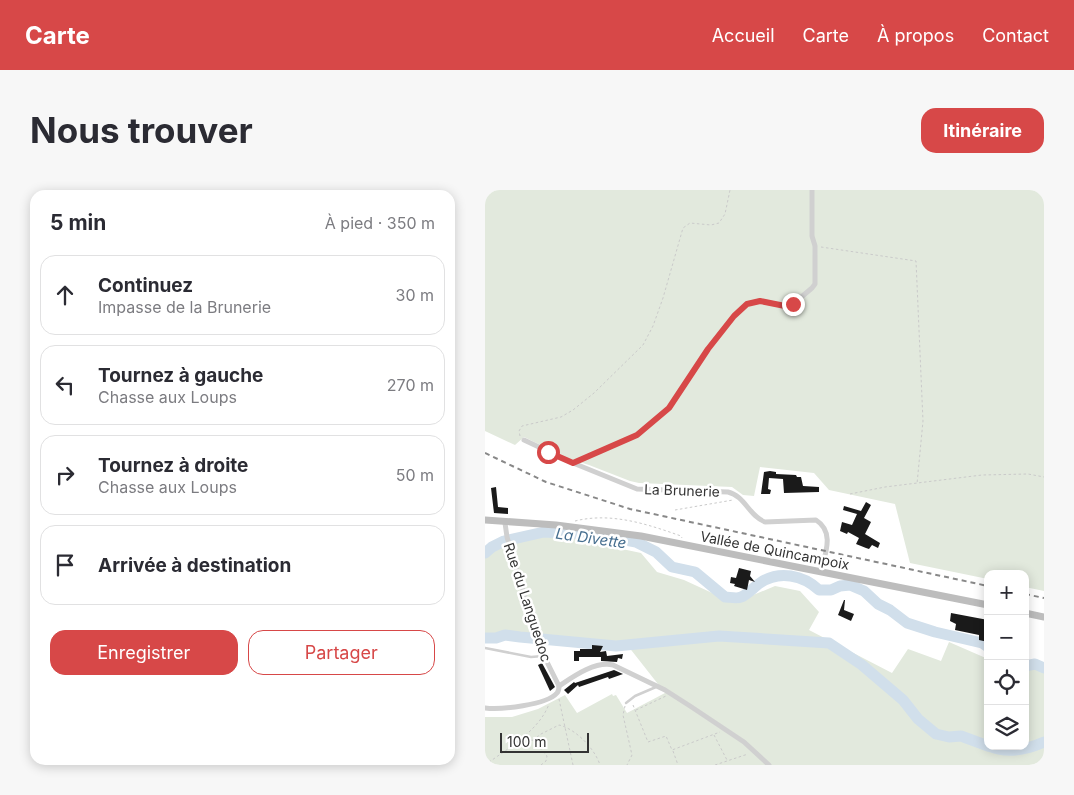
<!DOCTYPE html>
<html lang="fr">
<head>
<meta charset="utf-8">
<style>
	:root { --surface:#fff; --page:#f7f7f7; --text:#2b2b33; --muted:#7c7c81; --line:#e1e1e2; --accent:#d74848 }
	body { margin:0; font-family:Inter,sans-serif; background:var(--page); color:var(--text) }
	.controls { position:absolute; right:15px; bottom:15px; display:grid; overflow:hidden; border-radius:10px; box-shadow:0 2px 12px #0003 }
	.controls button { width:45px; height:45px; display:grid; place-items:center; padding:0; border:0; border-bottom:1px solid var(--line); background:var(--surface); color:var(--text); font:25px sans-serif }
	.scale { position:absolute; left:15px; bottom:12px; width:89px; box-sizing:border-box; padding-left:5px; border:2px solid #333; border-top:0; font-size:14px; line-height:18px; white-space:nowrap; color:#333; -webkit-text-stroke:4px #fff; paint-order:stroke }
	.stop { position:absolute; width:15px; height:15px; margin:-11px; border:4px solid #d74848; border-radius:50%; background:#fff }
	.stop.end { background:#d74848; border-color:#fff; box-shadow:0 1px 5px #0008 }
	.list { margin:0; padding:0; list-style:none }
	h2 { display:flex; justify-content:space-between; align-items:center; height:65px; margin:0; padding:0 20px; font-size:21px }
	h2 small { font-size:16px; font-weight:400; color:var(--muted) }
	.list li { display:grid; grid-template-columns:32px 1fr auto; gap:15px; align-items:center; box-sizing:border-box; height:80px; margin:0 10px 10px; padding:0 10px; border:1px solid var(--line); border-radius:15px }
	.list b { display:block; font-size:19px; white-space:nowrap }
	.list p { margin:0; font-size:16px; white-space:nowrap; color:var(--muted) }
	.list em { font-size:16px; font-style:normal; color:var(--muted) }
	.actions { display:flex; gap:10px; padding:15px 20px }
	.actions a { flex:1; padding:11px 0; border:1px solid var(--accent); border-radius:15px; text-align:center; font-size:18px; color:var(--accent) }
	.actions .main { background:var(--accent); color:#fff }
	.icon { flex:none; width:28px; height:28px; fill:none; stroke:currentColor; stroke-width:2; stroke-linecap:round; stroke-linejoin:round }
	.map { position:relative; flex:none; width:559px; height:575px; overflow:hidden; border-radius:15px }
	header { display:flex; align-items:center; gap:30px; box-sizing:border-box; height:70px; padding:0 25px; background:var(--accent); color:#fff }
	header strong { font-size:24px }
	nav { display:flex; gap:28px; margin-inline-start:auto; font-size:18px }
	.intro { display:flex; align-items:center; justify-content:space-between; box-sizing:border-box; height:120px; padding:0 30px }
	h1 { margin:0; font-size:35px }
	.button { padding:12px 22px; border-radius:15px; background:var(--accent); color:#fff; font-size:18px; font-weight:700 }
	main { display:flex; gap:30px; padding:0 30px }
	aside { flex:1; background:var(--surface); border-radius:15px; box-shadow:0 2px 12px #0003 }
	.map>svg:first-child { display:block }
</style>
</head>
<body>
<header>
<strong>Carte</strong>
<nav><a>Accueil</a><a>Carte</a><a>À propos</a><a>Contact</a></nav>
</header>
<div class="intro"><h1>Nous trouver</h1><a class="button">Itinéraire</a></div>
<main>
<aside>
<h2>5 min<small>À pied · 350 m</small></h2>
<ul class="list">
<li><svg class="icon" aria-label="ahead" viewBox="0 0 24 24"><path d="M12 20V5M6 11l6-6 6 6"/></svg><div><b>Continuez</b><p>Impasse de la Brunerie</p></div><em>30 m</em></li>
<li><svg class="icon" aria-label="left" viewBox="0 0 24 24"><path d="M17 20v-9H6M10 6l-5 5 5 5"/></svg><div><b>Tournez à gauche</b><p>Chasse aux Loups</p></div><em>270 m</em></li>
<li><svg class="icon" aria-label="right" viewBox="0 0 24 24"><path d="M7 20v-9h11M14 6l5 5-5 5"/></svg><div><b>Tournez à droite</b><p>Chasse aux Loups</p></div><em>50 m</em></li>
<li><svg class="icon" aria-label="arrive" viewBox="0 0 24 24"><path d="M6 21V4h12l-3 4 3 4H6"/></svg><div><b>Arrivée à destination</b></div></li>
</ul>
<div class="actions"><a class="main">Enregistrer</a><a>Partager</a></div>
</aside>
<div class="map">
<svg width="559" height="575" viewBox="0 0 559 575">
	<rect width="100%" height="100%" fill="#fff"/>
	<g fill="#e2e9dd">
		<path d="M0,0H559V401L540,397V384H503V389L425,373L410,314L344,300L329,283L275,277L269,306L258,305L247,297L154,293L145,291L104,275L85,269L39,247L30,255L0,241Z"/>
		<path d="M71,345L156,363L172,382L199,390L249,413L290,396L315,401L334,422L324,440L407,483L423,459L456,471L464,452L503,469V556H540V474L559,473V575H0V527H27L53,519L80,505L92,523L127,504L128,506L131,505L142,523L180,503L143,456L49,454L39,446H0V368C20,346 44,347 71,345Z"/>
	</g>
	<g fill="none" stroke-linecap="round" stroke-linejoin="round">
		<g stroke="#d1dfeb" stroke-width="11">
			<path d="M0,363L7,357L19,351L59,342L100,344L135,349L151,352L171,362L187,377L210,382L240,407C244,407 252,409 256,407C262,405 269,397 275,393C294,380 318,385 334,400H346L355,396L365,395L379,401L393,414L405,420L422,433L450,442L497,453L503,457"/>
			<path d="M0,448H11L20,445L35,447L131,456L234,446L344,453L377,475L418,510L433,529L451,544L464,547L476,546L503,556"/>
			<path d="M540,476L550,474L559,478"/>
			<path d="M504,556C522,564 541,560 559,552"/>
		</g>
	</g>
	<g fill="#1a1a1a">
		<path d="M285,281L291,282V284L311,285L312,287H316L318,296L334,297V302L299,303L298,289L284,288L283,299L286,300L285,304H276L279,282Z"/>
		<path d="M11,297L13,317L23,318V324L9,323L6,298Z"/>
		<path d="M381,312L386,315L379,328L386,332L380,344L395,353L393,358L387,355L384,359L381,358L371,354L374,348L363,342L362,344L355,341L357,332L367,335L372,324L358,320L359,316L376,321Z"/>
		<path d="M254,378L266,381L265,386L270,392L264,390L262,400L249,396L250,394L245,393L246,387L251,388Z"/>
		<path d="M359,410H360L359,420L369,424L366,431L353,425Z"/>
		<path d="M466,423L503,430V452L494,450V445L470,440L471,434L465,431Z"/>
		<path d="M107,455L118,456L115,462L121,461L122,466L138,464L137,469L133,468L132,472L116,471V467H94V471H89V461H95V459H107Z"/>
		<path d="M57,473L70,497L65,501L53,475Z"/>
		<path d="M129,480L138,484L124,489L123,487L94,497L93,495L83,504L79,500L89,492L90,493Z"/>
	</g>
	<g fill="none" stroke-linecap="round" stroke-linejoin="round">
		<g stroke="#cacaca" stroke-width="1" stroke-dasharray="2.5 2.5" stroke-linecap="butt">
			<path d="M336,57L431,71L438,231L432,294"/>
			<path d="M35,246L34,241L37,236L76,227L88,220L109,203L158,155L168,136L178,108L198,38L205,33L226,35L234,33L240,24L245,0"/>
			<path d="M365,304L400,297L497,285L543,284L559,287"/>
			<path d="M190,320L248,310"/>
			<path d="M90,331C126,322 162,334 196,346L197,348"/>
			<path d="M74,509L88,575"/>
			<path d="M148,515L163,552L181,546L187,560L235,542"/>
			<path d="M140,516L138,525L147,565L142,575"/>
			<path d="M151,520L181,506"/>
			<path d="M229,545L242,570"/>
			<path d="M36,551L49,550"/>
			<path d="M188,561L193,575"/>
			<path d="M0,575C22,559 54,541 64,514"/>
			<path d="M56,575L61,571L62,566L52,555L50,550L54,545L74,535C91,539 110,559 115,575"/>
			<path d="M230,575L263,564"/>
		</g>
		<g stroke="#d0d0d0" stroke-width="2.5">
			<path d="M0,458L46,467L58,466"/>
			<path d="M141,513L150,506L171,497"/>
		</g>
		<g stroke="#d0d0d0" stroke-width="5">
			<path d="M39,250L88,273L152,299L243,302C260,306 264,326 280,332L331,330C350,342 340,364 336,382"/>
			<path d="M88,273L152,245L184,218L223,159L249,126L261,114L275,111L300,116L308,114L327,98L330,94V56L327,46V0"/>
			<path d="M74,496C89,486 110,471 128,475L180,500L205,516L259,552L284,575"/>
			<path d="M0,518C15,520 62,515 72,503C74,501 74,498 74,496L61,470L55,457L22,347L20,333"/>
		</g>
		<g stroke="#bdbdbd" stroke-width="7">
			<path d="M0,330L71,335L156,346L503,415"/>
			<path d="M540,423L559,427"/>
		</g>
		<g stroke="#888" stroke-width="2" stroke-dasharray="5 4" stroke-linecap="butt">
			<path d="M0,263L61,292L145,319L503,396"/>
			<path d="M540,404L559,408"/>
		</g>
	</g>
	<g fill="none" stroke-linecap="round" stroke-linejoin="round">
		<path stroke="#d74848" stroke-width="6" d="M63,262L88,273L152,245L184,218L223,159L249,126L262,114L275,111L300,116L308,114"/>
	</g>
	<g text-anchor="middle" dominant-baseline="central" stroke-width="5" stroke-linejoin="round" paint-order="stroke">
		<g font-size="14" fill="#333" stroke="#fff">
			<text transform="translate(197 300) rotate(2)">La Brunerie</text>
			<text transform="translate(290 360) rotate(11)">Vallée de Quincampoix</text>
			<text transform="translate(43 412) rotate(72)">Rue du Languedoc</text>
		</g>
		<g font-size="15" font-style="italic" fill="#466e8f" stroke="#fff">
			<text transform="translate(106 348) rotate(8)">La Divette</text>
		</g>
	</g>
</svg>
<div class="controls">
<button>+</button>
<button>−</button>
<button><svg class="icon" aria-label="locate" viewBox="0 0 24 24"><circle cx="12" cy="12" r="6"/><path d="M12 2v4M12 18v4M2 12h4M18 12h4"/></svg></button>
<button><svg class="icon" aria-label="layers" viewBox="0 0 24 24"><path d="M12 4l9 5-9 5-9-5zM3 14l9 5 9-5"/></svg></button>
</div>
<div class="scale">100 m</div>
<div class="stop" style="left:63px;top:262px"></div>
<div class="stop end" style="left:308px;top:114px"></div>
</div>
</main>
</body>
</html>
